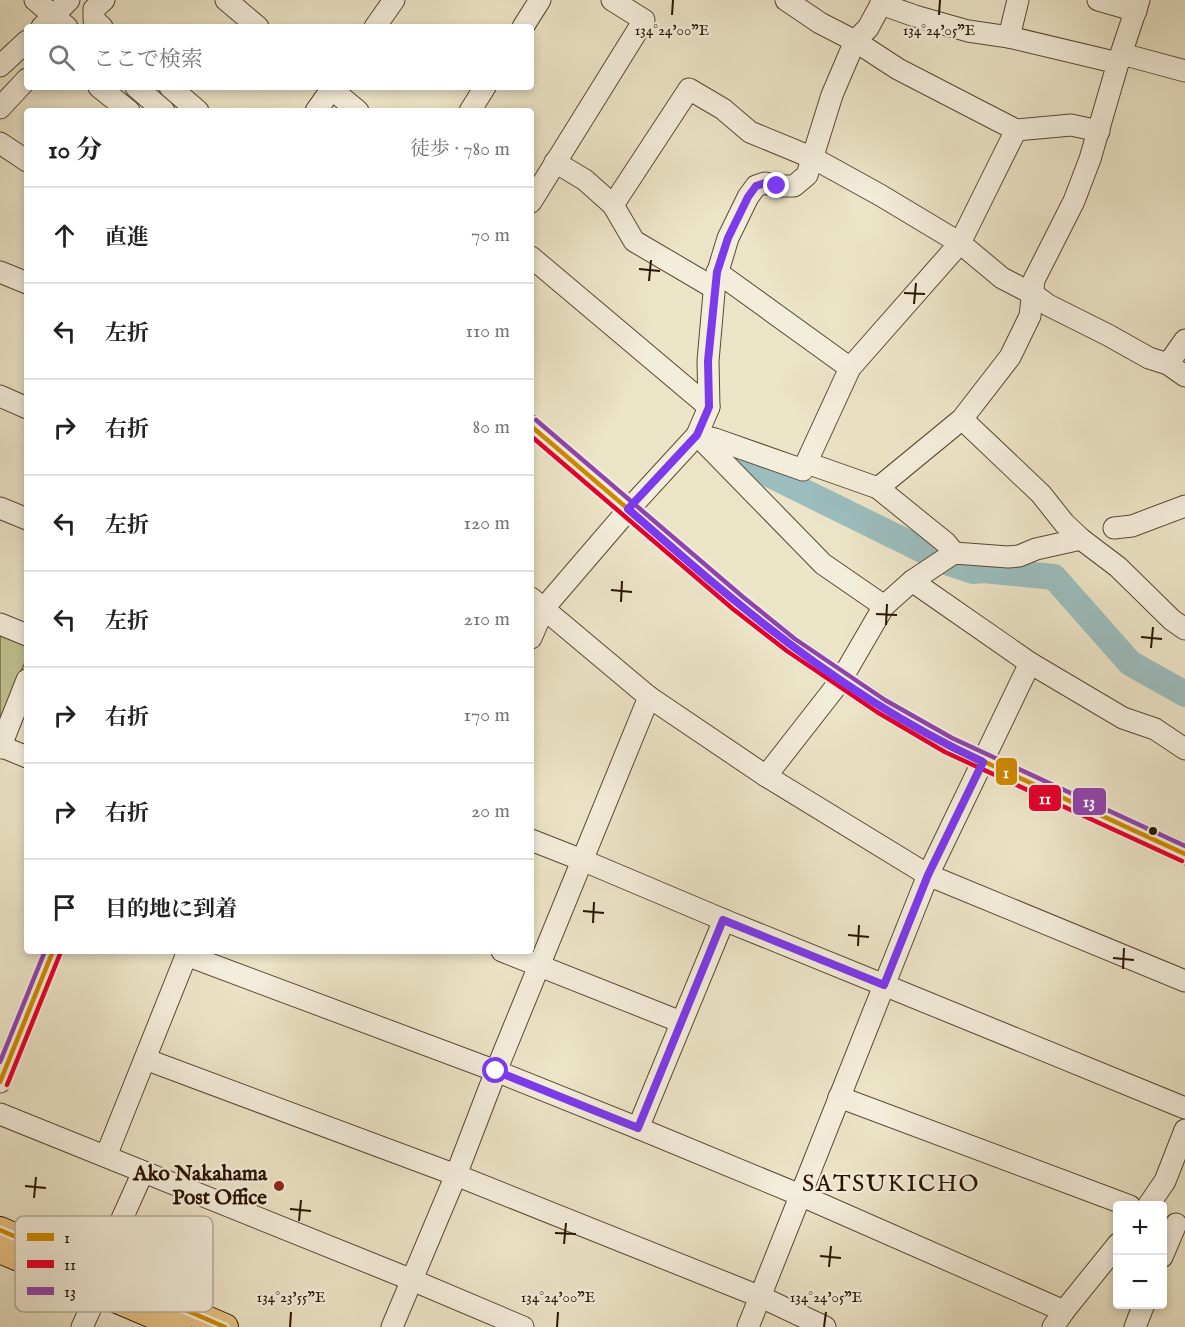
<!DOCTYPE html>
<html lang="ja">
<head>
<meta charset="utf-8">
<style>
	:root { --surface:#fff; --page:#f2f2f2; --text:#222; --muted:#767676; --line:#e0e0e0 }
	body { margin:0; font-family:"IM FELL English","Noto Serif JP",serif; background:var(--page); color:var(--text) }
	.controls { position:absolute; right:18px; bottom:18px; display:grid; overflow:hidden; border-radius:6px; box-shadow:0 3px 9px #0003 }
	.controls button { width:54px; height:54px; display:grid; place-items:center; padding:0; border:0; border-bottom:2px solid var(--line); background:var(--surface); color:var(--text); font:30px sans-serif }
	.stop { position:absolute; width:18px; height:18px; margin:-14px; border:4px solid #7c3aed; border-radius:50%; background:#fff }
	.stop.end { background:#7c3aed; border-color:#fff; box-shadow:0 2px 6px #0008 }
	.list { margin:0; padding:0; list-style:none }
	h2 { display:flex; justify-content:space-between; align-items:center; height:78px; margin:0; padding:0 24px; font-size:26px }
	h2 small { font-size:20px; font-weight:400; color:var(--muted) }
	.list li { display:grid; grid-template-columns:39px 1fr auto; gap:18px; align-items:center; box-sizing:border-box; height:96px; padding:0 24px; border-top:2px solid var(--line) }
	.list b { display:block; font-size:22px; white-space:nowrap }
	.list em { font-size:20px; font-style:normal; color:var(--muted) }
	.icon { flex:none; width:33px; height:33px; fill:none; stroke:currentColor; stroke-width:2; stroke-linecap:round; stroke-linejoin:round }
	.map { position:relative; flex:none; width:1185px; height:1327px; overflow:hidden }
	.search { position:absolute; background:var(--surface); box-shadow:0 3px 9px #0003; left:24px; top:24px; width:510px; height:66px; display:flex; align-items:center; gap:15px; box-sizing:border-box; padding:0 21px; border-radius:6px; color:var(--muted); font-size:22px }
	.panel { position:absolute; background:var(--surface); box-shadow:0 3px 9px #0003; left:24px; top:108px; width:510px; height:846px; border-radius:6px }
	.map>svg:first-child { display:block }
</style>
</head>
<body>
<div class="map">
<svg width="1185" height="1327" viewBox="0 0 1185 1327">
	<rect width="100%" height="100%" fill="#ece4c7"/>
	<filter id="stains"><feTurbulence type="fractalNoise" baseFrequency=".00333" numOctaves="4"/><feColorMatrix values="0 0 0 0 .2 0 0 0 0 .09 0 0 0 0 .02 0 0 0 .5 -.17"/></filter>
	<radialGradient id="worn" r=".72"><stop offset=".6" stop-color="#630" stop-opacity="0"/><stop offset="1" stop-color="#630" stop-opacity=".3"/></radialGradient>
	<path fill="#bfc290" stroke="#746b48" stroke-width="1.5" d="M0,631L27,641V657L0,724Z"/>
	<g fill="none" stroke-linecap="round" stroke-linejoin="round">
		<path stroke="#9bbdbd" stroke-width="26" d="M744,462L949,563L973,571L983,570L1054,577L1130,663L1185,694"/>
		<g stroke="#5a4832" stroke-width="23">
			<g id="minor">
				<path d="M35,0L67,27"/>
				<path d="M226,0L258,27"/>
				<path d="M786,0L820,23L855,41L898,69L1016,130L1071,125L1099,131"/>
				<path d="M881,0V4L868,28L855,41L832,95L807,175L794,186H777L765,183L756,186L748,197L728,238L715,281L708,361L709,407L697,435L715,439L803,470L850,368L960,243L1016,130"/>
				<path d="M1098,0L1136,11"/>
				<path d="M881,4L915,16L968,31L1009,37L1118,63"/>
				<path d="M42,27L69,0"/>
				<path d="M102,27L94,20V9L104,0"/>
				<path d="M375,27L394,0"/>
				<path d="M523,27L540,0"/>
				<path d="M1009,37L1018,0"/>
				<path d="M1122,54L1185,71"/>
				<path d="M0,66L27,41"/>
				<path d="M99,87L129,111"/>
				<path d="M136,87L164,111"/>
				<path d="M170,87L198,111"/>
				<path d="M329,87L358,111"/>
				<path d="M0,108L27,79"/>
				<path d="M316,111L333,87"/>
				<path d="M470,111L485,87"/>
				<path d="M0,143L27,161"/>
				<path d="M555,162L585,180L613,205L634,241L714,288"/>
				<path d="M531,202L644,20L612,0"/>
				<path d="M613,205L689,89L723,109L750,132L813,158L880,195L960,243L1002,278L1033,294L1048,305L1108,335L1149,358L1168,364L1185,376"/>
				<path d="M531,257L709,407"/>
				<path d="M0,272L27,283"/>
				<path d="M717,272L850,368"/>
				<path d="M1168,364L1185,340"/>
				<path d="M0,396L27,408"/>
				<path d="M962,419L1041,494L1064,523L1081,539L1118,567L1172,620L1185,629"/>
				<path d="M531,426L738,603L791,645L881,706L948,745L969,755L1185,854"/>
				<path d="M807,463L878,488L946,543L954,553"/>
				<path d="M878,488L962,419L1010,357L1030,316L1034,280L1074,201L1090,159L1118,63L1139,0"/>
				<path d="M0,508L27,519"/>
				<path d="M1114,528L1132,526L1185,506"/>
				<path d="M912,581L1030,663L1123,718L1155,729L1185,749"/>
				<path d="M531,598L649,697L766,776L928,875L1185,981"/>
				<path d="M0,624L27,635"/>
				<path d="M531,638L544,608L629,509L697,435L823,564L884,606"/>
				<path d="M0,746L27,757"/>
				<path d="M0,748L27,680"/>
				<path d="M766,776L841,680L884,606L912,581L954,553L1008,557L1019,556L1036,549L1081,539"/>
				<path d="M531,840L582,860L724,920L884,985L1185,1108"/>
				<path d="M502,951L681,1022"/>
				<path d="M186,955L496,1071L638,1128L800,1195L1064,1311"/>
				<path d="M145,1059L456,1175L761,1297L825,1327"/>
				<path d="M0,1082L53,951"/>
				<path d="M839,1097L1130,1206"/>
				<path d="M0,1114L412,1280L523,1327"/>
				<path d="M638,1128L724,920"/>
				<path d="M106,1156L188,951"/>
				<path d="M1148,1206L1165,1181L1185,1130"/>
				<path d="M1162,1257L1176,1224"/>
				<path d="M82,1327L98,1292V1272L143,1172"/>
				<path d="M392,1327L456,1175L496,1071L649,697"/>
				<path d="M748,1327L928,875L1030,663"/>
				<path d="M1053,1327L1064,1311L1118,1244"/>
				<path d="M1135,1327L1144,1304"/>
			</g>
		</g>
		<g stroke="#2a1400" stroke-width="28">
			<g id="major">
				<path d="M0,1230L225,1327"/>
				<path d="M0,1250L178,1326"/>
			</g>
		</g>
		<use href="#minor" stroke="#f3eddb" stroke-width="21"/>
		<use href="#major" stroke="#e6c284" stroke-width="26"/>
		<g stroke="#f3eddb" stroke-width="9">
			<g id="bus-1">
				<path d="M531,426L738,603L791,645L881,706L948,745L1185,854"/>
				<path d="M0,1082L53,951"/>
				<path d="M0,1230L225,1327"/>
			</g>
		</g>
		<g stroke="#f3eddb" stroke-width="9">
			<g id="bus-2">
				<path d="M531,436L733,609L787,651L877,712L945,752L1182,861"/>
				<path d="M7,1085L60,954"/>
			</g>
		</g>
		<g stroke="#f3eddb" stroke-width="9">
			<g id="bus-3">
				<path d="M536,420L743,597L795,639L885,700L952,738L1185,846"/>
				<path d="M0,1062L45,951"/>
			</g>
		</g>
		<use href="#bus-1" stroke="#ce8900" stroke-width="4.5"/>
		<use href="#bus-2" stroke="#e4002b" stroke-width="4.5"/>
		<use href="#bus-3" stroke="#8e44ad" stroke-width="4.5"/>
	</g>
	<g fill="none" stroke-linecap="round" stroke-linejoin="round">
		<path stroke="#7c3aed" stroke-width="8" d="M496,1071L638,1128L723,920L884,985L928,875L983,762C895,721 813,665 739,604C701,574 665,541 628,509L697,435L709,407L708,361L717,272L728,238L748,197L756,186L765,183L777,186"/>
	</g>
	<path fill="none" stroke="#2a1400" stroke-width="2" d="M672,15L673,0M939,15L940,0M639,269L660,271M649,281L651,260M904,293L925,294M914,304L916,283M611,590L632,592M621,602L622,581M876,614L897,615M886,625L887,604M1141,637L1162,639M1151,648L1153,627M583,911L604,913M593,923L594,902M848,935L869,937M858,946L859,925M1113,958L1134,960M1123,969L1124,948M25,1186L46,1188M34,1198L36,1177M290,1209L311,1211M299,1221L301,1200M555,1233L576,1234M564,1244L566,1223M820,1256L841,1258M829,1267L831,1246M290,1327L291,1312M557,1327L558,1312M824,1327L826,1312"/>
	<circle fill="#2a1400" stroke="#f3eddb" stroke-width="2" cx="1153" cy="831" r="5"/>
	<circle fill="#8f2418" stroke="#f3eddb" stroke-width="2" cx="279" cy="1186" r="6"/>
	<g text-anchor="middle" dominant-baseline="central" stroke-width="4.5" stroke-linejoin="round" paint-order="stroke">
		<g font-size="21" font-weight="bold" fill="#2a1400" stroke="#f3eddb" text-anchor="end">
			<text x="267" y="1174">Ako Nakahama<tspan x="267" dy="24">Post Office</tspan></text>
		</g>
		<g font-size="24" letter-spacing="1.5" fill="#2a1400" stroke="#f3eddb">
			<text x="891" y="1184">SATSUKICHO</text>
		</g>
	</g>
	<rect x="15" y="1216" width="198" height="96" rx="9" fill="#f3eddb" stroke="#b7ac99" stroke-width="1.5"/>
	<rect x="27" y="1233" width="27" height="8" fill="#ce8900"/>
	<rect x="27" y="1260" width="27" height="8" fill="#e4002b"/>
	<rect x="27" y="1287" width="27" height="8" fill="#8e44ad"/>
	<g font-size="16" fill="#2a1400">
		<text x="64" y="1243">1</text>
		<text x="64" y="1270">11</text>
		<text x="64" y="1297">13</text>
	</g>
	<g font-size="15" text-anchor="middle" fill="#2a1400" stroke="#f3eddb" stroke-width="4.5" stroke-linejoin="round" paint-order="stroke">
		<text x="672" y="35">134°24'00"E</text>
		<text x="939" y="35">134°24'05"E</text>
		<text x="291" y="1302">134°23'55"E</text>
		<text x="558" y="1302">134°24'00"E</text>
		<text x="826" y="1302">134°24'05"E</text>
	</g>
	<g stroke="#f3eddb" stroke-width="2">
		<rect x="995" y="757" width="23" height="29" rx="6" fill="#ce8900"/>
		<rect x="1028" y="784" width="34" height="28" rx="6" fill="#e4002b"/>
		<rect x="1072" y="787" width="35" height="29" rx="6" fill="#8e44ad"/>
	</g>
	<g font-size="16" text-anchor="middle" font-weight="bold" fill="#fff">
		<text x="1006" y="778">1</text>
		<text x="1045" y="804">11</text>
		<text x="1089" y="807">13</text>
	</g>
	<rect width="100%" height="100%" filter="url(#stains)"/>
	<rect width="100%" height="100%" fill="url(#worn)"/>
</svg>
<div class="controls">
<button>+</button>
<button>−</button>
</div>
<div class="stop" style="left:496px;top:1071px"></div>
<div class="stop end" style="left:777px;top:186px"></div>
<div class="search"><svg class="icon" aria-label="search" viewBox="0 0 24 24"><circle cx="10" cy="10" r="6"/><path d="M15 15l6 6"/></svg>ここで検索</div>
<section class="panel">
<h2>10 分<small>徒歩 · 780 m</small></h2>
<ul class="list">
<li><svg class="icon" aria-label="ahead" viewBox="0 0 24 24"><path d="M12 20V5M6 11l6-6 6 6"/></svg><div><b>直進</b></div><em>70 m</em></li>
<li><svg class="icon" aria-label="left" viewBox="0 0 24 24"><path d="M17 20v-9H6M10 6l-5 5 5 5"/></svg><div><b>左折</b></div><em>110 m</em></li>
<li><svg class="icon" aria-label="right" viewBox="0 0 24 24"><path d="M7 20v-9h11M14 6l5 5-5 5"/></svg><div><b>右折</b></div><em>80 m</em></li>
<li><svg class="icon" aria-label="left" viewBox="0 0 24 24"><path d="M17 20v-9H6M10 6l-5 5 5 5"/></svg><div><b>左折</b></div><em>120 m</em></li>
<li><svg class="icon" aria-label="left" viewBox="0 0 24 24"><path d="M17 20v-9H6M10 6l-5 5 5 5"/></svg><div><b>左折</b></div><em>210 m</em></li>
<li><svg class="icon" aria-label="right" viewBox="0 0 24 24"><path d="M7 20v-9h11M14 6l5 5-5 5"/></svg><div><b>右折</b></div><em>170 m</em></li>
<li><svg class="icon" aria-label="right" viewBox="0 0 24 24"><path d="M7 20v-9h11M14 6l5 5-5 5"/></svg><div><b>右折</b></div><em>20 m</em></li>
<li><svg class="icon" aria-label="arrive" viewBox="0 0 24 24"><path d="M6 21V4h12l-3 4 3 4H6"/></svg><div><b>目的地に到着</b></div></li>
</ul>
</section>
</div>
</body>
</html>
